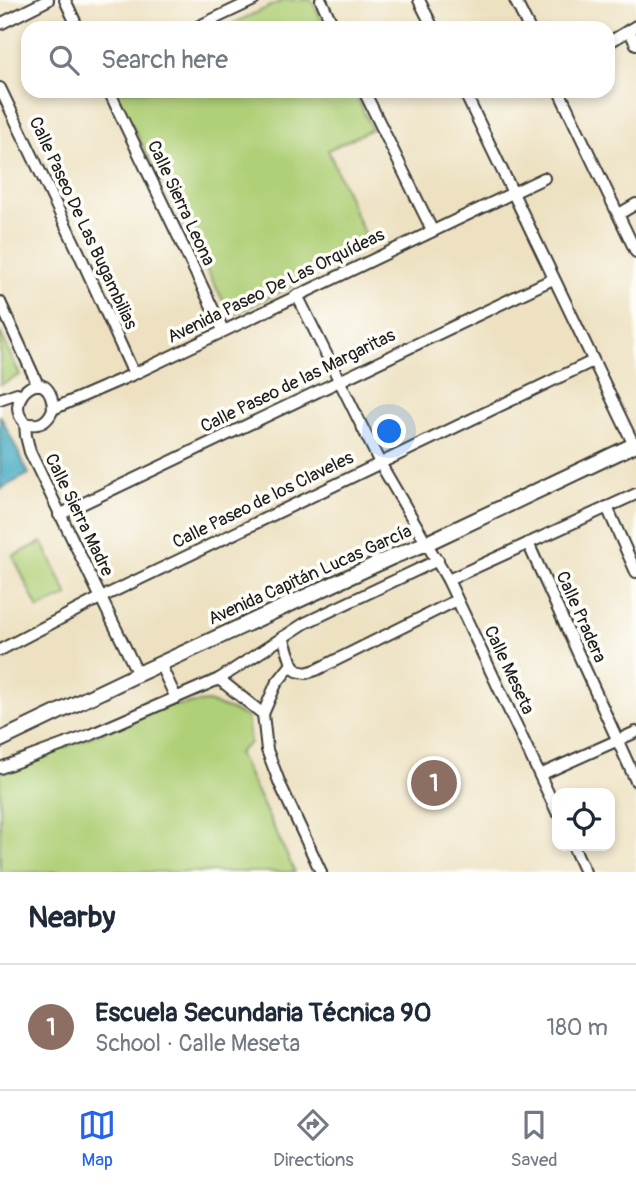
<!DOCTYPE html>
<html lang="en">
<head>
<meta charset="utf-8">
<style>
	:root { --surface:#fff; --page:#f2f2f3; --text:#1f2937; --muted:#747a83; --line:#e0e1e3; --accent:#2563eb }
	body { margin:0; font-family:Pangolin,sans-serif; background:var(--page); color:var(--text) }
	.controls { position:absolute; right:21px; bottom:21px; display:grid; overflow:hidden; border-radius:14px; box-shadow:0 4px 10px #0003 }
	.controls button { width:63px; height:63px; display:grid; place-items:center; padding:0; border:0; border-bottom:2px solid var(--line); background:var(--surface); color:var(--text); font:35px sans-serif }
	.you { position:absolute; left:390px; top:432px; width:24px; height:24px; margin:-18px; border:5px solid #fff; border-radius:50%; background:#1a73e8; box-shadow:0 0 0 10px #1a73e833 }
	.badge { display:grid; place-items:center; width:46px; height:46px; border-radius:50%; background:var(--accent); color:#fff; font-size:23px; font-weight:700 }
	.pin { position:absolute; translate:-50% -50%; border:4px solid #fff; box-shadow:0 2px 7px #0006 }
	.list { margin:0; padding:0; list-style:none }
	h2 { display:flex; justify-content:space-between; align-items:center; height:91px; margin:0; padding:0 28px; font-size:30px }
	h2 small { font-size:23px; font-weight:400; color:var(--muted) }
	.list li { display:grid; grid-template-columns:46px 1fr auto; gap:21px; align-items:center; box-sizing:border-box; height:126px; padding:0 28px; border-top:2px solid var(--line) }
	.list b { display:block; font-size:26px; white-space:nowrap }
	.list p { margin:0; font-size:23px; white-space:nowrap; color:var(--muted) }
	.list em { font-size:23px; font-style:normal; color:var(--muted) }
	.icon { flex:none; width:38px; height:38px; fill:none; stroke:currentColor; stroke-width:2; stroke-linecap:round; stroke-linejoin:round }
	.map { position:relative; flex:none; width:636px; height:872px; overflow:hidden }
	.search { position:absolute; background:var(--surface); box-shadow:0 4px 10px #0003; left:21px; right:21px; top:21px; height:77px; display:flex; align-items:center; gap:18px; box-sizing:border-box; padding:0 24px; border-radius:21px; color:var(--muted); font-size:26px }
	.sheet { height:217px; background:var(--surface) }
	nav { display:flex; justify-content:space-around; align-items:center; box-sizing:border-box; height:98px; border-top:2px solid var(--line); background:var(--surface); font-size:19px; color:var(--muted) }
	nav a { display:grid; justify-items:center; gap:4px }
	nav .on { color:var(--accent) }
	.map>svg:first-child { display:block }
</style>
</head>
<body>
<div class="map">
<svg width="636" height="872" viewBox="0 0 636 872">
	<rect width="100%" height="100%" fill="#fdfcf7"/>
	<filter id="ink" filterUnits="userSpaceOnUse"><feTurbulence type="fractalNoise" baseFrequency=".0143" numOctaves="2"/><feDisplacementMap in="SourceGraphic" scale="14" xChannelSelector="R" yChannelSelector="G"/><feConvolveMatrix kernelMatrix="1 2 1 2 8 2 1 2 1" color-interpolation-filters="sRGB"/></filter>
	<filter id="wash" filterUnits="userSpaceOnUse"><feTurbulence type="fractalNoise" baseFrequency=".00686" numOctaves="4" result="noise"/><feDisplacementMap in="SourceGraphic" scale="28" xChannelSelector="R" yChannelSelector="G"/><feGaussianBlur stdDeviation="1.57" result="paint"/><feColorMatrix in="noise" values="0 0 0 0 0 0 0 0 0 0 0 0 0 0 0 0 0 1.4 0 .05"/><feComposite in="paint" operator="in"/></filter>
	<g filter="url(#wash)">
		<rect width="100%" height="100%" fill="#ede1c1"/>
		<g fill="#b0d078" stroke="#66764a" stroke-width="2">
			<path d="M284,0H312L325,28H223Z"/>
			<path d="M114,91H354L372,129L328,150L370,247L231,316Z"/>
			<path d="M0,332L20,375L0,385Z"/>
			<path d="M42,542L68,595L38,609L13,556Z"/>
			<path d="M208,702L231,710L247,717L250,743L238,753L295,872H0V773L167,706Z"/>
		</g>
		<path fill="#40a9c0" stroke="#2e626e" stroke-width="2" d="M0,415L29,474L0,489Z"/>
	</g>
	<g filter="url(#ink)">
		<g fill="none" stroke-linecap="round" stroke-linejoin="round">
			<g stroke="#3b3a35" stroke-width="14">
				<g id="minor">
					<path d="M65,0L78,28"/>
					<path d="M321,0L334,28"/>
					<path d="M419,0L433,28"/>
					<path d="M515,0L529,28"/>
					<path d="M0,24L48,0"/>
					<path d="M195,28L254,0"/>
					<path d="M629,30L636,44"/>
					<path d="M608,43L636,26"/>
					<path d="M0,88L79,253L134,374"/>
					<path d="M109,91L223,330"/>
					<path d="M364,91L432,230"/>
					<path d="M464,91L634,445"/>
					<path d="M559,91L636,252"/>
					<path d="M619,214L636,204"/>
					<path d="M297,295L380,463L448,580L557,812"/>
					<path d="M0,302L38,385"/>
					<path d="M0,399L17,393"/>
					<path d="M53,409L134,374L544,178"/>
					<path d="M53,409C51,359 0,398 25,423L26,436L30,452L138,674"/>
					<path d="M25,423C39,427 48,422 53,409"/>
					<path d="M607,507L636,572"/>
					<path d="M59,515L553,279"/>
					<path d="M528,543L636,781"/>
					<path d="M448,580L636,494"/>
					<path d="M283,637L292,664L297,671L306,673L316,670L457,600"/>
					<path d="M0,650L100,598L593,361"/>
					<path d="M160,664L176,698"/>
					<path d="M219,679L263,714L267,750L280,784L321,872"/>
					<path d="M263,714L276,684L292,664"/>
					<path d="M0,768L90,735L219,679L305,623L438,560"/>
					<path d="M540,775L636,732"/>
					<path d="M573,846L585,872"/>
				</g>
			</g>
			<g stroke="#3b3a35" stroke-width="18">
				<path id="tertiary" d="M0,740L138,674L392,557L427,543L636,444"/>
			</g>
			<use href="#minor" stroke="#fff" stroke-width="10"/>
			<use href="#tertiary" stroke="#fff" stroke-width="14"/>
		</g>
	</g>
	<g text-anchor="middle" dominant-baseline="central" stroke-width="7" stroke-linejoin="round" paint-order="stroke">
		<g font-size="18" fill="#1c1c1c" stroke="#fdfcf7">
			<text transform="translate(181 203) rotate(65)">Calle Sierra Leona</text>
			<text transform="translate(83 223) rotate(65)">Calle Paseo De Las Bugambilias</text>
			<text transform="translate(276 286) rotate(-26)">Avenida Paseo De Las Orquídeas</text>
			<text transform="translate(298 381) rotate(-26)">Calle Paseo de las Margaritas</text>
			<text transform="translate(263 500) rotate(-26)">Calle Paseo de los Claveles</text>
			<text transform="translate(79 515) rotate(64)">Calle Sierra Madre</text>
			<text transform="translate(310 575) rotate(-24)">Avenida Capitán Lucas García</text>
			<text transform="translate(581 617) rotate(66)">Calle Pradera</text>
			<text transform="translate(509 670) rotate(65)">Calle Meseta</text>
		</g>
	</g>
</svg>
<div class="controls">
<button><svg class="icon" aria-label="locate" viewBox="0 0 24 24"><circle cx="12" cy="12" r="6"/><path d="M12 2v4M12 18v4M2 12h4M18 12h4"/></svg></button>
</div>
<div class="you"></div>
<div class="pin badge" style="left:434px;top:783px;background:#8d6e63">1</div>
<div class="search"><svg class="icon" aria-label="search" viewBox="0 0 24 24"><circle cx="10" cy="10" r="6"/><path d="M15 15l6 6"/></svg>Search here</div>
</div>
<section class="sheet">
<h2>Nearby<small></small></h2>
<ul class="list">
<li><span class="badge" style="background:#8d6e63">1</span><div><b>Escuela Secundaria Técnica 90</b><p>School · Calle Meseta</p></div><em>180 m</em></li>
</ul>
</section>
<nav>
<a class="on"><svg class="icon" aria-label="map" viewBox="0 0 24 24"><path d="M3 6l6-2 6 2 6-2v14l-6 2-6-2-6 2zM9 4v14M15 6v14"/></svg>Map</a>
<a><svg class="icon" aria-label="directions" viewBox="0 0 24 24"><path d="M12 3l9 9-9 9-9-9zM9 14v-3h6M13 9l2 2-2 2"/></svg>Directions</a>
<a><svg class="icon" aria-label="saved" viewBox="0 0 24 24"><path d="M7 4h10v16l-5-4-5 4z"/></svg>Saved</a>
</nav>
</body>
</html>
